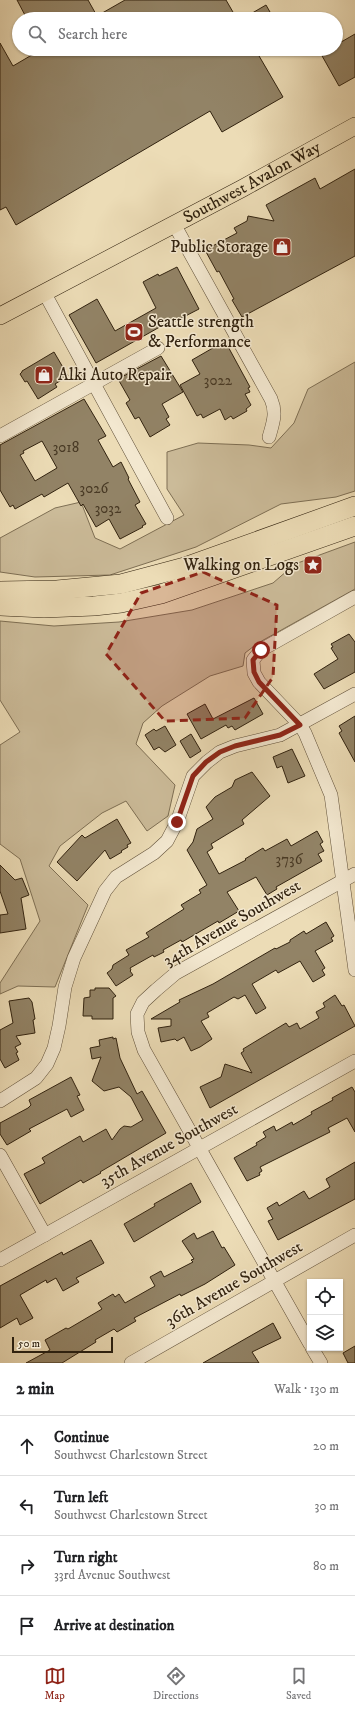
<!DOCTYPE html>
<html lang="en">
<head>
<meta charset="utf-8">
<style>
	:root { --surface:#fff; --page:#f6f6f6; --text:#202124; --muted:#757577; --line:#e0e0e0; --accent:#8f2418 }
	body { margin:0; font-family:"IM FELL DW Pica",serif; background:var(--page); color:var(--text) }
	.controls { position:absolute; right:12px; bottom:12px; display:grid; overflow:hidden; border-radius:0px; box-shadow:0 1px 3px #0004 }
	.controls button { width:36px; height:36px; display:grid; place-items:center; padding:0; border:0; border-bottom:1px solid var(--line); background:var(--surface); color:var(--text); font:20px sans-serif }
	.scale { position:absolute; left:12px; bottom:10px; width:101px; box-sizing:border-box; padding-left:4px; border:2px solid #31220f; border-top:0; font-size:11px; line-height:14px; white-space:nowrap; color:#31220f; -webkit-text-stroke:3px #f3e8d0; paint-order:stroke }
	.stop { position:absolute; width:12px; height:12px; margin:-9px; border:3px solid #8f2418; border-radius:50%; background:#fff }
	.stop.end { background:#8f2418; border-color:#fff; box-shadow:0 1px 4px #0008 }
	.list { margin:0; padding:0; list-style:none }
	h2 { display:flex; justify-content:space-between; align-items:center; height:52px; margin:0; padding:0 16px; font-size:17px }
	h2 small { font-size:13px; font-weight:400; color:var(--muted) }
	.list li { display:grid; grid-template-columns:26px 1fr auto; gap:12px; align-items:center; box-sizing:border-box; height:60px; padding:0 16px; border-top:1px solid var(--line) }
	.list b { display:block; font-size:15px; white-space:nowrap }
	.list p { margin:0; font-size:13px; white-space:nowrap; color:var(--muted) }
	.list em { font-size:13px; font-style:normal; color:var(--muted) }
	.icon { flex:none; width:22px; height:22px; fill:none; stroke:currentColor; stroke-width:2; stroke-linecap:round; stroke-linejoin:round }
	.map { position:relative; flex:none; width:355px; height:1363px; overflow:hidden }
	.search { position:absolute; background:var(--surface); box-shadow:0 1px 3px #0004; left:12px; right:12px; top:12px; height:44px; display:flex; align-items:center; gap:10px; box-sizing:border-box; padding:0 14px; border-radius:22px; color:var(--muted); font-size:15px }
	.sheet { height:292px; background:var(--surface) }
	nav { display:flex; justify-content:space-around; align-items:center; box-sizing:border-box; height:56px; border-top:1px solid var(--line); background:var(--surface); font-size:11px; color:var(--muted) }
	nav a { display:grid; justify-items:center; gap:2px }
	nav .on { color:var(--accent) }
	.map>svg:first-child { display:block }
</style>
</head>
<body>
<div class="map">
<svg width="355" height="1363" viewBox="0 0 355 1363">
	<rect width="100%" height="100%" fill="#ecdcb6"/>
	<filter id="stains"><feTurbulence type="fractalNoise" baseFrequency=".005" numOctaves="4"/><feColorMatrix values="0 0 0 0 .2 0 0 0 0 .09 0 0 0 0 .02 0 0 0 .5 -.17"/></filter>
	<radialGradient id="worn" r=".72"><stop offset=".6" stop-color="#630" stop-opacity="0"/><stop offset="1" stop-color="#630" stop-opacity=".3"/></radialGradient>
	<g fill="#ccbc9a" stroke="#7e6f54">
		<path d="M355,362V491L336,497L281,504L196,547L110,575L35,577L0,572V538L55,508L81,502L95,538L120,549L184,515L167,489V452L198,443L249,445L271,448L294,423L308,389Z"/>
		<path d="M355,542V589L258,643L245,653L243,666L210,676L162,706L143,723L136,744L175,785L168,816L147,831L126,801L102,813L60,846L49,866L88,905L55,987L18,986L0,994V983L40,921L20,859L0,844V745L20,732L0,700V621L54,626L119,622L192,610L273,583L295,564Z"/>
	</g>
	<g fill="#928366" stroke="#31220f" fill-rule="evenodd">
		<path d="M17,0H88L97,16L125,0H226L237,19H27Z"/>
		<path d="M266,5L274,19H242Z"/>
		<path d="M355,34V77L339,86L321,54L329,49H336V45Z"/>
		<path d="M0,43L13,66L42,49H255L283,97L222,132L210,111L16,225L6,207L0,210Z"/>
		<path d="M355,169V256L242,317L232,300L234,299L219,271L217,272L205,250L237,233L234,228L247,221L248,216L274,221L266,205L315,178L320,189Z"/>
		<path d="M177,267L199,309L166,326L165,324L96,363L69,315L97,299L115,331L156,308L143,282L158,274L159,276Z"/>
		<path d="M225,341L250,387L248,388L250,392L245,394L251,405L246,409L247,411L233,419L231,416L225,420L220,409L203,418L201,414L197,416L180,385L200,374L192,360Z"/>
		<path d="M54,352L68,376L55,384L57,387L38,399L27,381L25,382L20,374L22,372V371Z"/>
		<path d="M161,356L183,392L162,404L169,417L166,419L170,425L150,437L139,417L135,419L126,403L130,400L118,379Z"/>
		<path d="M84,399L106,436L98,440L113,467L121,462L129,478L128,479L140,502L135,505L146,524L142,526L143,527L120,539L109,519L96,527L83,504L81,506L68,483L44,497L42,494L15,509L13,505L10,507L0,490V445ZM42,441L57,468L35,481L20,455L24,453L23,451Z"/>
		<path d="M349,634L355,642V672L324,689L314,674L338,659L331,648L333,647L331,644Z"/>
		<path d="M254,698L263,714L235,730L232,726L228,728L226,725L201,739L187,714L205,704L213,719Z"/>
		<path d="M355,716V762L339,733L342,731L339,726Z"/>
		<path d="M165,726L176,745L165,752L159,747L154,750L145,735L154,729L156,731Z"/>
		<path d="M191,734L201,751L190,758L180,741Z"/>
		<path d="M292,749L305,776L288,783L282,766L277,768L273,757Z"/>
		<path d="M252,772L270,796L242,820L244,824L211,844L213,848L207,852L219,874L246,860L245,859L263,848L265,851L287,839L291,846L317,831L323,842L320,844L324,851L318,854L322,861L276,887L277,889L267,895L256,877L227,892L239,911L219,923L218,921L182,942L181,940L163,950L164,952L154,957L153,955L130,968L131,970L130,971L133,975L116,986L107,973L112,969L113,965L129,955L126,950L149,937L146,933L184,909L181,905L201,893L199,890L207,885L187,850L193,842L197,829L213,819L206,807L215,797L232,787L235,780Z"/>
		<path d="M117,819L131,843L127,845L128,847L121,851L122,852L110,859L105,850L77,881L57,862L82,835L85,838Z"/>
		<path d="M0,865L15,880L22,878L29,895L21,898L26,929L0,933V915L8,914L0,891Z"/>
		<path d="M326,922L334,936L331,938L333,941L315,951L325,968L322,970L325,975L313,982L300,961L278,973L276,970L252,984L266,1008L256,1014L245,995L238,999L234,997L207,1013L209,1017L201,1021L212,1039L200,1047L191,1051L184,1037L177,1041L175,1039L161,1042L158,1028L171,1026V1019H151L180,1002L179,1000L213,984L275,948L276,949L290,942V940L304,931L306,934Z"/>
		<path d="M95,988H109L116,996L113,998V1019H92V1016H83L84,998L90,997V990H95Z"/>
		<path d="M335,995L342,1006L344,1005L355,1026L210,1108L200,1087L221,1077L225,1064L252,1073L241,1053L244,1051L243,1049L286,1023L289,1027L297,1023L300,1029L319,1018L316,1012L325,1007L323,1003Z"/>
		<path d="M29,998L32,1002L35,1019L33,1020L35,1033L16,1036L21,1044L15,1047L18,1052L16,1053L19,1060L5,1068L0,1059V1030L13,1023L9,1001Z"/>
		<path d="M113,1037V1039L116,1038L120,1058L137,1094L142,1091L166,1133L100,1172L101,1173L83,1183L81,1180L40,1204L24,1174L45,1163L42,1158L80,1136L83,1142L106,1129L112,1140L120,1129L124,1126L131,1127L143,1120L131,1097L119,1087L104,1091L92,1081L101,1057L92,1059L90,1048L100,1046L99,1040Z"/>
		<path d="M71,1077L80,1095L77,1096L84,1110L71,1117L67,1109L29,1129L31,1131L7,1145L0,1134V1123L28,1108L31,1105L29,1100Z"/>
		<path d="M352,1087L355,1092V1132L347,1118L328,1128L330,1132L260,1167L262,1171L259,1173L260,1175L247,1181L234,1158L257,1145L256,1143L266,1137L263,1132L274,1126L276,1131L292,1122L293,1125L312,1114L311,1112L333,1100L332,1098Z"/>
		<path d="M355,1162V1199L278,1240L268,1221L273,1219L267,1208L277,1202L279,1206L304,1191L309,1199L330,1187L326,1179Z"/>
		<path d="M191,1183L201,1202L134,1242L124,1224L155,1206L154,1204Z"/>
		<path d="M213,1231L222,1248L224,1247L235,1265L205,1284L181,1296L180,1294L134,1318L136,1321L117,1332L114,1329L95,1340L96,1342L62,1363H26L50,1350L45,1340L66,1328L68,1329L102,1309L98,1303L113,1294L115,1297L119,1294L125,1303L155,1286L150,1277L161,1271L164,1277L193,1262L191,1260L194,1259L182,1241L194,1233L197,1239Z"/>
		<path d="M91,1240L104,1263L76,1278L79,1282L63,1291L56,1278L47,1283L46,1280L20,1295L33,1318L20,1325L17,1318L0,1328V1286L62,1252L63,1255Z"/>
		<path d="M273,1323L281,1338L252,1352L259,1363H203Z"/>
		<path d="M355,1346V1363H348L343,1353Z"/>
	</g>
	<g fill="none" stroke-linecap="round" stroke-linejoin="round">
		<g stroke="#605039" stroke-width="14">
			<g id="minor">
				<path d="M174,224L271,399C277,413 273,423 269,437"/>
				<path d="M44,292L167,518"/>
				<path d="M0,436L158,348"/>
				<path d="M355,597L261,650L253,660L254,673L259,682L300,725L305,733L331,795L355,970"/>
				<path d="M0,1101L36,1078L47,1064L54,1048L59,1026L65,987L74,958L105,891L116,877L154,853L167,841L177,822L193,776L207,762L220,752L235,746L280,735L355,694"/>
				<path d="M0,1155L45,1235"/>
				<path d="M0,1260L355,1061"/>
				<path d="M310,1344L144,1050L138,1032L137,1014L143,1002L156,990L176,973L355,874"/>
				<path d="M312,1348L321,1363"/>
				<path d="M131,1363L355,1235"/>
			</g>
		</g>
		<g stroke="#31220f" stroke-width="18">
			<g id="major">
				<path id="s1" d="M0,316L243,188L355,126"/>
			</g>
		</g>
		<g stroke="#31220f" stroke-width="20">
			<g id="highway">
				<path d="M0,591L57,590L121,584L185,567L355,506"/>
				<path d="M0,606L44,608L94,606L121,603L161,594L355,526"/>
			</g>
		</g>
		<use href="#minor" stroke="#f3e8d0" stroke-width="13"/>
		<use href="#major" stroke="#ecdcb6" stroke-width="17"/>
		<use href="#highway" stroke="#ecdcb6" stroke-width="19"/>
	</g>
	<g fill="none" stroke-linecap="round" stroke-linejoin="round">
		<path stroke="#8f2418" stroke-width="5" d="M177,822L193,776L206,762L220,752L235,746L280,735L300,725L259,682L254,672L253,660L261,650"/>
	</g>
	<path fill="#8f2418" fill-opacity="0.2" stroke="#8f2418" stroke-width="3" stroke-dasharray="8 5" stroke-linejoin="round" d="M203,572L277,605L273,677L245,718L165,721L106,654L141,593Z"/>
	<defs>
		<g id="shop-square" transform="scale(1)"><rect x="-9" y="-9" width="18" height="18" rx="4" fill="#8f2418" stroke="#f3e8d0"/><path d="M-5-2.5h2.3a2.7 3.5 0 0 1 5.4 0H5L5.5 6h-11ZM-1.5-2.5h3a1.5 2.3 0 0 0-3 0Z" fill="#fff"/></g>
		<g id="stadium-square" transform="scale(1)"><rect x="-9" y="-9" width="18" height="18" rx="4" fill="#8f2418" stroke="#f3e8d0"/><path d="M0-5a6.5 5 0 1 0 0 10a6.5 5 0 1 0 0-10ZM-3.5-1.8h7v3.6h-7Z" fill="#fff"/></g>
		<g id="sight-square" transform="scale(1)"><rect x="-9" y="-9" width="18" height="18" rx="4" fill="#8f2418" stroke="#f3e8d0"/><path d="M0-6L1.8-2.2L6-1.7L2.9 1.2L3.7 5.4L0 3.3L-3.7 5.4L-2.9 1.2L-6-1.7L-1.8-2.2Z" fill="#fff"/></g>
	</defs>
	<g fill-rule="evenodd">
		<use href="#shop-square" x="282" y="247"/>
		<use href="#stadium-square" x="134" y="332"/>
		<use href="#shop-square" x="44" y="375"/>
		<use href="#sight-square" x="313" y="565"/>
	</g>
	<g text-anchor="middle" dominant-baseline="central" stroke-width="3" stroke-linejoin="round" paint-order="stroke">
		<g font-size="15" fill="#493a25">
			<text x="218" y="380">3022</text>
			<text x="66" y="447">3018</text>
			<text x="94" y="488">3026</text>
			<text x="108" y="508">3032</text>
			<text x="289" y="859">3736</text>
		</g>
		<g font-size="17" fill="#31220f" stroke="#f3e8d0">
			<text stroke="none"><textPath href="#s1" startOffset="285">Southwest Avalon Way</textPath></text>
			<text transform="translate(232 923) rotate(-30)">34th Avenue Southwest</text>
			<text transform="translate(169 1145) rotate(-29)">35th Avenue Southwest</text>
			<text transform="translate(234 1284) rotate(-30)">36th Avenue Southwest</text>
		</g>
		<g font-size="17" fill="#31220f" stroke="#f3e8d0" text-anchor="end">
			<text x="268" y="247">Public Storage</text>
			<text x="148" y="322" text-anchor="start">Seattle strength<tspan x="148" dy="20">&amp; Performance</tspan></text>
			<text x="58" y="375" text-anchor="start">Alki Auto Repair</text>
			<text x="299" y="565">Walking on Logs</text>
		</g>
	</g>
	<rect width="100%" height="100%" filter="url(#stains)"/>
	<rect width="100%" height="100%" fill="url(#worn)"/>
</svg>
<div class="controls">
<button><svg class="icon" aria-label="locate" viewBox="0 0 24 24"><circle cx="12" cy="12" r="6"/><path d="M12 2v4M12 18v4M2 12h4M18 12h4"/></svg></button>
<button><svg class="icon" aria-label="layers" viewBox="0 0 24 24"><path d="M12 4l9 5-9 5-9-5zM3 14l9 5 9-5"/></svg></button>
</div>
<div class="scale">50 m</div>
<div class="stop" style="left:261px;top:650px"></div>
<div class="stop end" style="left:177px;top:822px"></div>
<div class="search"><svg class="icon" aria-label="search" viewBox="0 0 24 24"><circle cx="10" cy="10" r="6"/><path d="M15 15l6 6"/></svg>Search here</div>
</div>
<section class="sheet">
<h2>2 min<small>Walk · 130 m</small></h2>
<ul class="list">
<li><svg class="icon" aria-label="ahead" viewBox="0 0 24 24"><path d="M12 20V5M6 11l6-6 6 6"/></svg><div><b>Continue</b><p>Southwest Charlestown Street</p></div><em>20 m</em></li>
<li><svg class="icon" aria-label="left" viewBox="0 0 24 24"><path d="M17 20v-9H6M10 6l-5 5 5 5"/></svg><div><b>Turn left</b><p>Southwest Charlestown Street</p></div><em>30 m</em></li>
<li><svg class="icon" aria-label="right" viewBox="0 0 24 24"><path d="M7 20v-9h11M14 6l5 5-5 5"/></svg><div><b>Turn right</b><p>33rd Avenue Southwest</p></div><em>80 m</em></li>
<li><svg class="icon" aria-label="arrive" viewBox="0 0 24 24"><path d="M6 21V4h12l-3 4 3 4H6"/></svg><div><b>Arrive at destination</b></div></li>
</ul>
</section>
<nav>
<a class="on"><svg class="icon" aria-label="map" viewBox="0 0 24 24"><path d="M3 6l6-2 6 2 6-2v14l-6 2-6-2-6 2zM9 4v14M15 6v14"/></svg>Map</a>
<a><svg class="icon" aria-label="directions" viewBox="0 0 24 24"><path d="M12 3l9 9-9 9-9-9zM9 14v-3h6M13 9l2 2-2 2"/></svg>Directions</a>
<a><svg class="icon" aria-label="saved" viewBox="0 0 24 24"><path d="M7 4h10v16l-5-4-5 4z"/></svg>Saved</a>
</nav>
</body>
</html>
